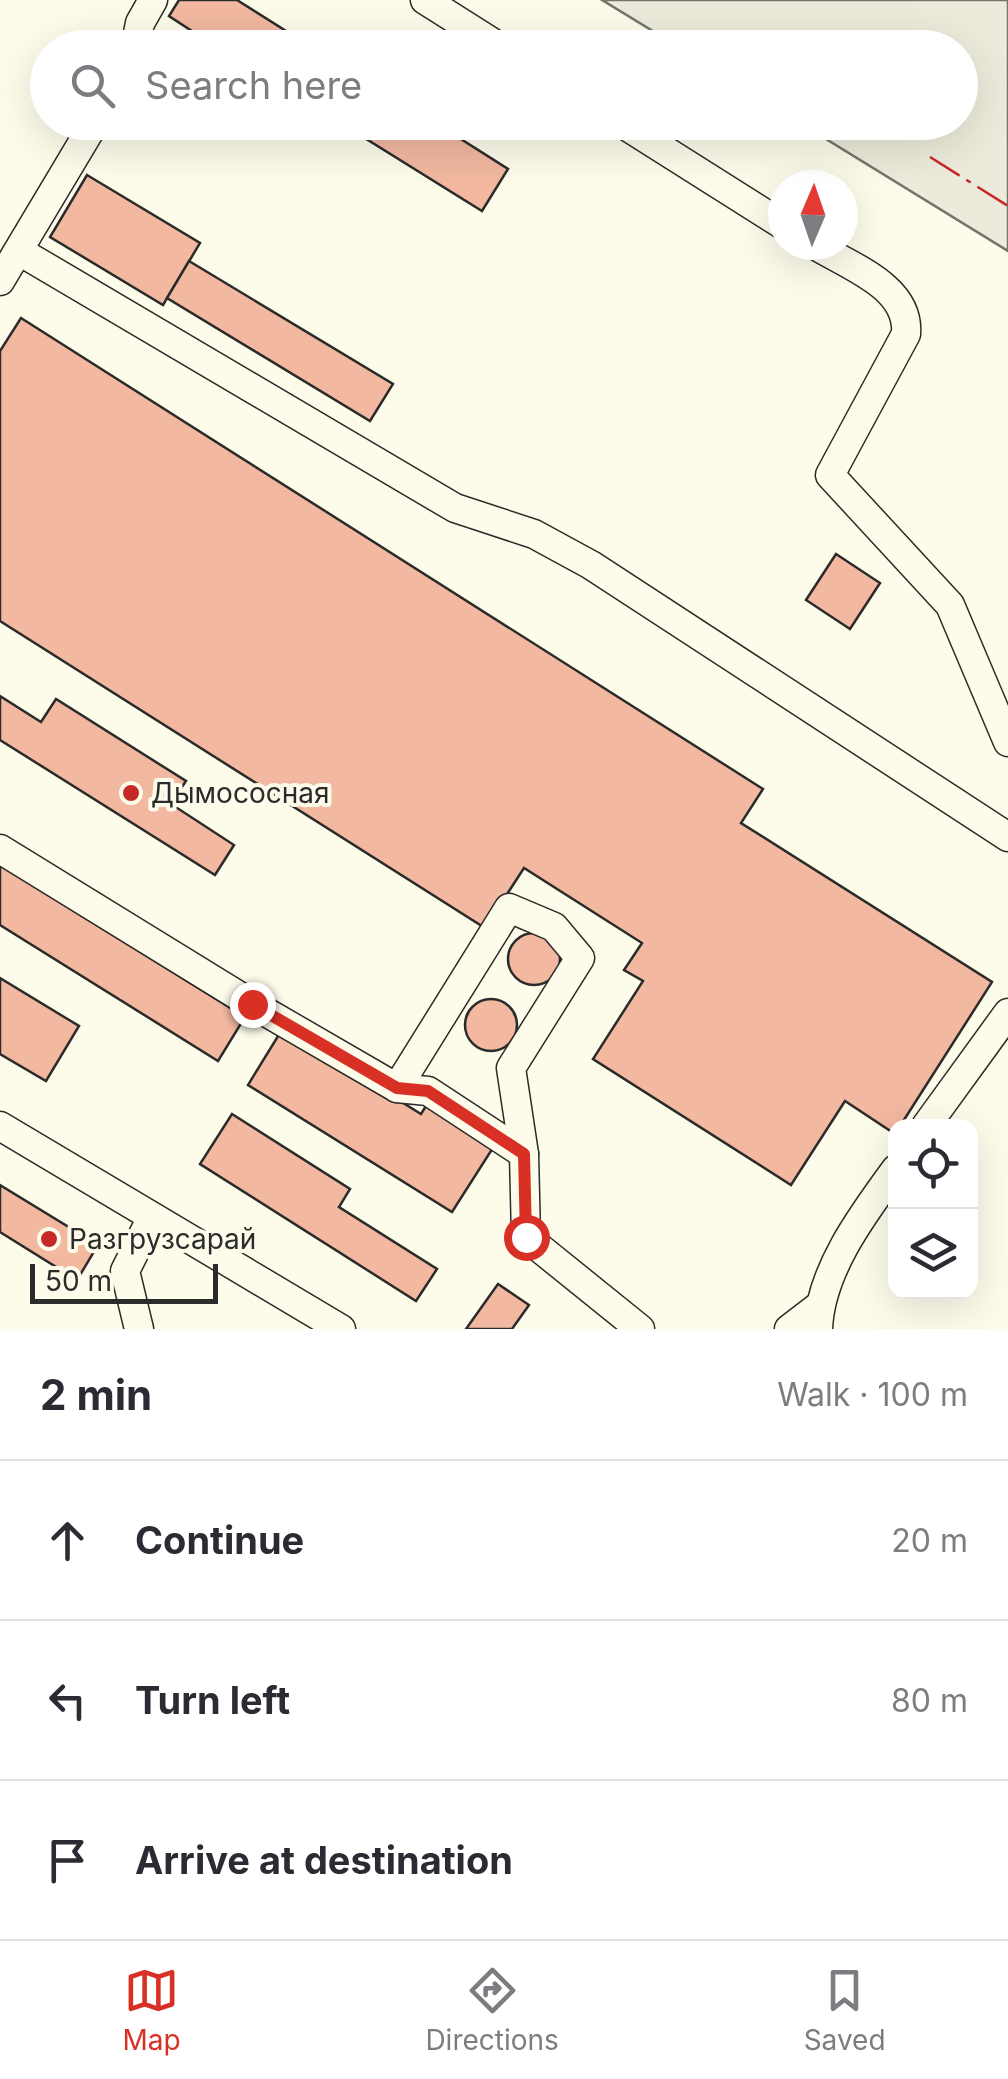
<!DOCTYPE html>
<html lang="en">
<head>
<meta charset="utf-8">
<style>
	:root { --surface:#fff; --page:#f2f2f3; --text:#2b2b33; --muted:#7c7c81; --line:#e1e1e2; --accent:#d93025 }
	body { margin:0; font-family:Inter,sans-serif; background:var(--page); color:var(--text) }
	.controls { position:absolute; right:30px; bottom:30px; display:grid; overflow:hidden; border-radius:20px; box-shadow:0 10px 40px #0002 }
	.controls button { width:90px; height:90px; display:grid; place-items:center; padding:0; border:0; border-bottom:2px solid var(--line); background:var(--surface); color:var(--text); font:50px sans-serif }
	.compass { position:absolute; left:768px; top:170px; width:90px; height:90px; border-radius:50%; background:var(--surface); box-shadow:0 10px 40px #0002; rotate:2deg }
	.scale { position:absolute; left:30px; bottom:25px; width:188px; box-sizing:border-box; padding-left:10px; border:5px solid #2b2b2b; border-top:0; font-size:28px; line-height:35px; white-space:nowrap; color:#2b2b2b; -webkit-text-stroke:8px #fdfbea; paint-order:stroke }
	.stop { position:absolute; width:30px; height:30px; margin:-22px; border:8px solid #d93025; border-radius:50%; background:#fff }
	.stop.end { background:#d93025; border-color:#fff; box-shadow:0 2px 10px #0008 }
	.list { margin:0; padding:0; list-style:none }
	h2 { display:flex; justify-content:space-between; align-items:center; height:130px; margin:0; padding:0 40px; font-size:42px }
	h2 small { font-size:32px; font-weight:400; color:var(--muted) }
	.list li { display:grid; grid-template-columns:65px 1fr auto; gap:30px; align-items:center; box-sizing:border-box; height:160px; padding:0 40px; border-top:2px solid var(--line) }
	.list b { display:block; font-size:38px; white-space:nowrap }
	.list em { font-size:32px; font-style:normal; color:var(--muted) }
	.icon { flex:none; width:55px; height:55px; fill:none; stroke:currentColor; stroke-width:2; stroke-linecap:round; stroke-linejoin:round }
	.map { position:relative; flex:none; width:1008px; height:1329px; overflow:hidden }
	.search { position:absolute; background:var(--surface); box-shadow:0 10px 40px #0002; left:30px; right:30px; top:30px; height:110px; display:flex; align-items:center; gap:25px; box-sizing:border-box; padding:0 35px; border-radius:55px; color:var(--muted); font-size:38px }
	.sheet { height:610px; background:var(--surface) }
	nav { display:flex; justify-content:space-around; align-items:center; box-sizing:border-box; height:140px; border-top:2px solid var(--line); background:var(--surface); font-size:28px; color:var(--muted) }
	nav a { display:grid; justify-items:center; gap:5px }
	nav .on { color:var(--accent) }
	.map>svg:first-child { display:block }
</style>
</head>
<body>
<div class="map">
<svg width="1008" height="1329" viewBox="0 0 1008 1329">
	<rect width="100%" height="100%" fill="#fdfbea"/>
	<path fill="#ecebdb" stroke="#74746e" stroke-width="2.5" d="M602,0H1008V251L800,123L960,122V48L679,47Z"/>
	<g fill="#f2b8a0" stroke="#2b2b2b" stroke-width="2.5">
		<path d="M179,0H237L313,48H218L169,16Z"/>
		<path d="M339,122H434L508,169L482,211Z"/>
		<path d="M87,175L200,243L163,305L50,237Z"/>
		<path d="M189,261L393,384L370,421L167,298Z"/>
		<path d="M21,318L763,789L741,823L992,982L895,1134L845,1101L791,1185L593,1059L643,981L624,970L642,943L524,868L485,928L0,621V351Z"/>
		<path d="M836,554L880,583L850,629L806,600Z"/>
		<path d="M0,696L41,722L56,699L186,781L171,804L234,845L215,875L0,740Z"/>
		<path d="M0,865L245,1017L218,1061L0,925Z"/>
		<circle cx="534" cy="959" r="26"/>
		<path d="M0,978L79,1026L46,1081L0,1054Z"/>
		<circle cx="491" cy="1025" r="26"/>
		<path d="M283,1028L421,1114L431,1098L498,1140L452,1212L248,1085Z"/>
		<path d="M232,1114L350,1189L339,1207L437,1269L416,1301L200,1164Z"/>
		<path d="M0,1185L98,1245L77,1280L0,1232Z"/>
		<path d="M498,1284L529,1305L512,1329H466Z"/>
	</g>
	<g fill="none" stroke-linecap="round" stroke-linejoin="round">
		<g stroke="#2b2b2b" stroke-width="31">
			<g id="minor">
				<path d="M425,0L501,48"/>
				<path d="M135,48L140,23L153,0"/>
				<path d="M620,122L783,225"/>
				<path d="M815,245C851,267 910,287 906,334L830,475L950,605L1008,742"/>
				<path d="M19,251L455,508L534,534L591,565L1008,837"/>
				<path d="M0,281L95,122"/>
				<path d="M0,849L252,1004L397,1088L428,1091L524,1154"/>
				<path d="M397,1088L509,908L554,927L580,958L511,1068L524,1154L526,1237L640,1329"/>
				<path d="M0,1126L341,1329"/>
				<path d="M926,1126L1008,1013"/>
				<path d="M139,1329L125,1271L152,1217"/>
				<path d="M789,1329L819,1306"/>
				<path d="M818,1329C820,1271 863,1214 896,1169"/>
			</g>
		</g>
		<use href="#minor" stroke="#fdfbea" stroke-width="28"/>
		<path stroke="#c62828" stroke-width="2.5" stroke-dasharray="35 8 5 8" stroke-linecap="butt" d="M930,157L1008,206"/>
	</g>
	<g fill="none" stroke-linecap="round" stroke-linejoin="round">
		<path stroke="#d93025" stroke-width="12" d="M252,1004L397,1088L428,1091L524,1154L526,1237"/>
	</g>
	<g fill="#c62828" stroke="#fdfbea" stroke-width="4">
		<circle cx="131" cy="793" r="10"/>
		<circle cx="49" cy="1239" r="10"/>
	</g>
	<g text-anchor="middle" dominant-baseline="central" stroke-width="8" stroke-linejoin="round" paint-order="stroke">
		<g font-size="28" fill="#2b2b2b" stroke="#fdfbea" text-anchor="start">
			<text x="151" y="793">Дымососная</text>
			<text x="69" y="1239">Разгрузсарай</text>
		</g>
	</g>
</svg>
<div class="controls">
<button><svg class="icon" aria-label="locate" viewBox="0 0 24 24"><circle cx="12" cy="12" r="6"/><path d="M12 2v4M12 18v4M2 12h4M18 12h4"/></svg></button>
<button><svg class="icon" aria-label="layers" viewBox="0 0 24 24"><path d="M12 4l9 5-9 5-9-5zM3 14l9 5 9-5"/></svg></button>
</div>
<svg class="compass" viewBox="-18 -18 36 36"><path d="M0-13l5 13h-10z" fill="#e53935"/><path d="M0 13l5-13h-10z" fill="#7c7c81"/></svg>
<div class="scale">50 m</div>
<div class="stop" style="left:526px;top:1237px"></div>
<div class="stop end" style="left:252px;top:1004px"></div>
<div class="search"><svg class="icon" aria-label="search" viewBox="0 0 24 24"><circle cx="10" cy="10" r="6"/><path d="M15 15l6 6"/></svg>Search here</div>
</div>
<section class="sheet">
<h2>2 min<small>Walk · 100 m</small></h2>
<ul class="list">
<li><svg class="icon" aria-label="ahead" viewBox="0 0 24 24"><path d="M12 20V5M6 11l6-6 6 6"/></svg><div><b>Continue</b></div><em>20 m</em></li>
<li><svg class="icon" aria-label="left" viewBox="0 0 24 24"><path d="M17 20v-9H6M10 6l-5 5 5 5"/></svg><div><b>Turn left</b></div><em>80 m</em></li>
<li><svg class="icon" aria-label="arrive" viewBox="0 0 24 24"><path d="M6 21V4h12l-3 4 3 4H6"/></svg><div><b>Arrive at destination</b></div></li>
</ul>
</section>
<nav>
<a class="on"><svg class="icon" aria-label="map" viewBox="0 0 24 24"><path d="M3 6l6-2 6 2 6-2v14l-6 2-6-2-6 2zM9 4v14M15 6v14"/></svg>Map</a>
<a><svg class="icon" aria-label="directions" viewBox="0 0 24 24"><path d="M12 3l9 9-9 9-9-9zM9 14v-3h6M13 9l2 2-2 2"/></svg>Directions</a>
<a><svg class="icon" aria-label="saved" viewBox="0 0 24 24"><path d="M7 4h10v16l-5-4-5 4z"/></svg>Saved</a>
</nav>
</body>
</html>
